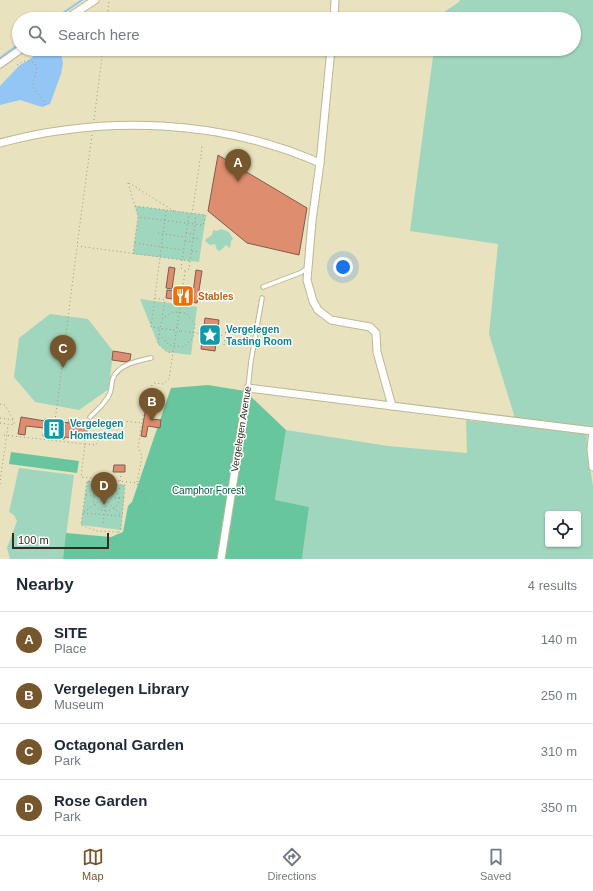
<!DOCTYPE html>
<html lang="en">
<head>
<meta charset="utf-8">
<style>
	:root { --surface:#fff; --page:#f2f2f3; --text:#1f2937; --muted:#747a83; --line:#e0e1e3; --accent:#76562c }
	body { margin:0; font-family:Helvetica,sans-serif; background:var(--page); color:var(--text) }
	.controls { position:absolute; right:12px; bottom:12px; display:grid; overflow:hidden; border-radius:4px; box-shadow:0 1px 3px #0004 }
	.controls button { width:36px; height:36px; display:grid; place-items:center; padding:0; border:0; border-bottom:1px solid var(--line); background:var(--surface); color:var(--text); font:20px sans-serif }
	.scale { position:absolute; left:12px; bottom:10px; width:97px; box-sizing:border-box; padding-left:4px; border:2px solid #312e21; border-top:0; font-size:11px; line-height:14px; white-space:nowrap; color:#312e21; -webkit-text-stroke:3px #fff; paint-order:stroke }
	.you { position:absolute; left:343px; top:267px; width:14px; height:14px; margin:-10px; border:3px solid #fff; border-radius:50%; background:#1a73e8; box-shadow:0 0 0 6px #1a73e833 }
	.badge { display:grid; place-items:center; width:26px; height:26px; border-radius:50%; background:var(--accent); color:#fff; font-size:13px; font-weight:700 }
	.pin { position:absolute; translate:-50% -33px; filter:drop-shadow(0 1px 2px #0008) }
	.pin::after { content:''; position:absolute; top:21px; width:14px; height:12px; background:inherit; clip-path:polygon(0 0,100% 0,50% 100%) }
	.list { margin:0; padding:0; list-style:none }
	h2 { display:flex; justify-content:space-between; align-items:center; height:52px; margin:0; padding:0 16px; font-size:17px }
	h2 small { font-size:13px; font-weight:400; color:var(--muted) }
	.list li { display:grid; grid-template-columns:26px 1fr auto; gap:12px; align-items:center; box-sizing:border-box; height:56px; padding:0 16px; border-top:1px solid var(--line) }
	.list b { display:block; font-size:15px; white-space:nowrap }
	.list p { margin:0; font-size:13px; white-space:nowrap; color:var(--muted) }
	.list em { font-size:13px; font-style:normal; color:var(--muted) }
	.icon { flex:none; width:22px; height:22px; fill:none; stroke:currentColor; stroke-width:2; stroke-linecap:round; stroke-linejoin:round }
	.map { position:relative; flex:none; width:593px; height:559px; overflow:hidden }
	.search { position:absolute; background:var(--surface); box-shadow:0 1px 3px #0004; left:12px; right:12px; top:12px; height:44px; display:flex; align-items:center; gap:10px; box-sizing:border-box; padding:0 14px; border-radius:22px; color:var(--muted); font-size:15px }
	.sheet { height:276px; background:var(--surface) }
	nav { display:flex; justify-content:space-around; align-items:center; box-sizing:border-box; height:56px; border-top:1px solid var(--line); background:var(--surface); font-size:11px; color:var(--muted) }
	nav a { display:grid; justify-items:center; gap:2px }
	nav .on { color:var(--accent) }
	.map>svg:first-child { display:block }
</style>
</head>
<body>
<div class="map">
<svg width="593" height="559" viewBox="0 0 593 559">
	<rect width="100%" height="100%" fill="#e8e2be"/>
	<g fill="#a0d6bd" fill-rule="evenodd">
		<path d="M460,0H593V428L515,418L489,334L498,244L410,231L434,49H574V19H438V16L459,2Z"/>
		<path d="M135,206L206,215L199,262L133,254L138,217Z"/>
		<path d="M221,229L229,232L233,239L231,241L230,248L226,245L220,251L217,250L215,244L210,245L205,241L206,239L212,235L213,230L217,231Z"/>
		<path d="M140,299L197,307L191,355L167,352L158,344Z"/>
		<path d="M50,314L88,319L113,351L109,389L79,410L35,402L14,377L19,338Z"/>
		<path d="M466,420L587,434V450L593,486V559H302L309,507L275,501L286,430L388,446L467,453ZM548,514H578V544H548Z"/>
		<path d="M19,468L74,475L63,559H10L7,548L17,521L14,515L9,512Z"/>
		<path d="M87,481L125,485L121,530L81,525Z"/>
	</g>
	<g fill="#68c69e">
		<path d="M208,385L245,391L286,430L275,500L309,507L302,559H63L66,533L111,537L123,532L128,506L132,502L171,388Z"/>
		<path d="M11,452L79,461L77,473L9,464Z"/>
	</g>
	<path fill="#93c6f5" d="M41,49H60L63,63L61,74L50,104L42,107L20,100L0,105V86L20,65L29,60Z"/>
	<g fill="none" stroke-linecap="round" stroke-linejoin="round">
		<g stroke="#93c6f5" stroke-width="2">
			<path d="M54,19L82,0"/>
			<path d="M0,58L19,44"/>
		</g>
	</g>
	<g fill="#de8d6e" stroke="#7e5d51">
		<path d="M218,155L307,208L299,255L247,243L208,211Z"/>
		<path d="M169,267L175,268L172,289L166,288Z"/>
		<path d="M196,270L202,271L197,303L166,298L167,290L193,293Z"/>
		<path d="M205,318L219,320L215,351L201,349Z"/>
		<path d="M113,351L131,354L130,360L126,362L112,360Z"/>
		<path d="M146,407L152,408L150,419L161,420L160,428L148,426L146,437L141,436Z"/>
		<path d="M21,417L45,421V419L69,423V419L88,422L86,440L65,437L64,439L43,436L44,428L26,426L25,435L18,434Z"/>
		<path d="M114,465H125V472H113Z"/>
	</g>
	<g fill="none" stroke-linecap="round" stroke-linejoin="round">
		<g stroke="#bdb795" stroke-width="5.5">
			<g id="service">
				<path d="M263,287L300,273L308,268"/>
				<path d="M248,388L251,361L262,298"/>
				<path d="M90,417C98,409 106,403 110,393C112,388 111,382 113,378C119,364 138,361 151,358"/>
			</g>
		</g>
		<g stroke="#bdb795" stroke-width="9">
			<g id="minor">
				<path d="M66,19L95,0"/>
				<path d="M334,19L335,0"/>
				<path d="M0,64L21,49"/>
				<path d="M0,143C104,115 221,119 320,163L312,221L307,280L313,301L318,310L331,320L370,327L376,333L377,352L392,406"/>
				<path d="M320,163L331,49"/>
				<path d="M593,431L591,449L593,467"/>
				<path d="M221,559L248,388L593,431"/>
			</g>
		</g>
		<g stroke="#9b977c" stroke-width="1" stroke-dasharray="1 3" stroke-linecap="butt">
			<path d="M107,19L109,0"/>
			<path d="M17,65C22,62 26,59 32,62C42,67 32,78 33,85C35,94 44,96 45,108"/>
			<path d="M94,120L103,49"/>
			<path d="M92,135L77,246L190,261"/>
			<path d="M128,183L138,216L133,254"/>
			<path d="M129,183L174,211"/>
			<path d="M135,206L206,215L203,225H202L138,217"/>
			<path d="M166,211L151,327L174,330"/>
			<path d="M192,214L200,160L202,157L201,156L202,146"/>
			<path d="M158,233L185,237"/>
			<path d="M186,233L193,234"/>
			<path d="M193,238L200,239"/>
			<path d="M185,241L192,242"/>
			<path d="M135,243L183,250"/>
			<path d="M192,251L198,252"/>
			<path d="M185,271L181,268L189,214"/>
			<path d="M182,292L185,272L189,269L196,215"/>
			<path d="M155,298L165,300L162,318"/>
			<path d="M177,327L174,329V331L176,333L180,331L177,327L181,300"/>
			<path d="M181,331L203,334"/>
			<path d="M159,334L169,345L183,347L193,338L195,324L186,313L173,312L162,319C160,327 159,336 158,344L167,352L172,353"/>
			<path d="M217,335L224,336"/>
			<path d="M224,345L226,328"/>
			<path d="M0,404L5,405L13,419"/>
			<path d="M0,418L14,420"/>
			<path d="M55,421L77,247"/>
			<path d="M0,423L7,424"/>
			<path d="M4,435L85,444L81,477L137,483L142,456L138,447L147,391L154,383L163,384L169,379L176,333"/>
			<path d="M85,444L96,445L111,420L143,423"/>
			<path d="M88,481L103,493"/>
			<path d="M120,481L121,472"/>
			<path d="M0,484C2,464 6,444 8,424L14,425V420"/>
			<path d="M137,484L148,504"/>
			<circle cx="106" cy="498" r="13"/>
			<path d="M106,493L108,486"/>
			<path d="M86,495L100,497"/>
			<path d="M109,495L125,485"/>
			<path d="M111,498H124"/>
			<path d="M108,502L122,516"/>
			<path d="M84,512L101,500"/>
			<path d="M83,513L122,516"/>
			<path d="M103,523L106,502L109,501L110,498L108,494L105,493L102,495L101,498L103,502H106"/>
			<path d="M95,559C99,553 106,552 110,546C114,542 116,534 121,530L125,485L87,481L81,525L97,531L118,532"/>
		</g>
		<use href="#service" stroke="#fff" stroke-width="3.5"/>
		<use href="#minor" stroke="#fff" stroke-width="7"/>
	</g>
	<defs>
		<g id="restaurant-square" transform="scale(1.15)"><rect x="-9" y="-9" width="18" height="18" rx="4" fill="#e8710a" stroke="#fff"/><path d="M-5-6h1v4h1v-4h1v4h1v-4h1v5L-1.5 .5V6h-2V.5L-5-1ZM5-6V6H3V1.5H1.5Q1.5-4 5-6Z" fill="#fff"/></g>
		<g id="sight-square" transform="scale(1.15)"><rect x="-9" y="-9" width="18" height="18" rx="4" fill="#0f9aa8" stroke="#fff"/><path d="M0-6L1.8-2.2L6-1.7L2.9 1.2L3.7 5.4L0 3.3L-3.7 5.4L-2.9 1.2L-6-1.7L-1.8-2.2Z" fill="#fff"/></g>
		<g id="building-square" transform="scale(1.15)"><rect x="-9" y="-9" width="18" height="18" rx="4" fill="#0f9aa8" stroke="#fff"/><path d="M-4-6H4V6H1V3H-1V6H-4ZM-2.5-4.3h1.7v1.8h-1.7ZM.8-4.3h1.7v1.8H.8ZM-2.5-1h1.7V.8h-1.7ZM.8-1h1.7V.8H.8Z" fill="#fff"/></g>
	</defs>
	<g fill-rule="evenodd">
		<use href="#restaurant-square" x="183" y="296"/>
		<use href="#sight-square" x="210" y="335"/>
		<use href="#building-square" x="54" y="429"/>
	</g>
	<g text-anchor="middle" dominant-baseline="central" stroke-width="3" stroke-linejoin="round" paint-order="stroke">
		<g font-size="10" font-weight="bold" fill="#c56008" stroke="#fff" text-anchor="start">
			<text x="198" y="296">Stables</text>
		</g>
		<g font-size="10" font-weight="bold" fill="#0d838f" stroke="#fff" text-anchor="start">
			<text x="226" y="329">Vergelegen<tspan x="226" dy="12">Tasting Room</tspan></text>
			<text x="70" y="423">Vergelegen<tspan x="70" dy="12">Homestead</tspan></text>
		</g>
		<g font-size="10" fill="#312e21" stroke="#fff">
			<text transform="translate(241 429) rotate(-81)">Vergelegen Avenue</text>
		</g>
		<g font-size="10" fill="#06553b" stroke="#fff">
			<text x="208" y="490">Camphor Forest</text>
		</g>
	</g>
</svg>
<div class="controls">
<button><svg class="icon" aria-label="locate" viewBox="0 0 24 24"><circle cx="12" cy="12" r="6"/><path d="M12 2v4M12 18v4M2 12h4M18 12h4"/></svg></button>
</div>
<div class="scale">100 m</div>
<div class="you"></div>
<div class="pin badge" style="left:238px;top:182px">A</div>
<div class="pin badge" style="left:152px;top:421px">B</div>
<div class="pin badge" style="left:63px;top:368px">C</div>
<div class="pin badge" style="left:104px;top:505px">D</div>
<div class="search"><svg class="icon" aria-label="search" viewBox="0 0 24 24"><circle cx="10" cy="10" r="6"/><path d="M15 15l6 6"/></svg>Search here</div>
</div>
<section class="sheet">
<h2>Nearby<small>4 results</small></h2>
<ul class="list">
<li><span class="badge">A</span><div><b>SITE</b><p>Place</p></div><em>140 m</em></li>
<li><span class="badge">B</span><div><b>Vergelegen Library</b><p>Museum</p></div><em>250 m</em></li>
<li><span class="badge">C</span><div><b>Octagonal Garden</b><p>Park</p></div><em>310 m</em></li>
<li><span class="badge">D</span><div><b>Rose Garden</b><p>Park</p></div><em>350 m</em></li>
</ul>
</section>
<nav>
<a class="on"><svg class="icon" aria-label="map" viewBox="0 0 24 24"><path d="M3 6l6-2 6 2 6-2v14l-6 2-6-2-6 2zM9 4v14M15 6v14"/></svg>Map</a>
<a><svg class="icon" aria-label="directions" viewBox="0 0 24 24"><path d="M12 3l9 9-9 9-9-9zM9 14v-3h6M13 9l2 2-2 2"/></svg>Directions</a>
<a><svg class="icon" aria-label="saved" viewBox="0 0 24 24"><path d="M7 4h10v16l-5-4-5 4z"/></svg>Saved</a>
</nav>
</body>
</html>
